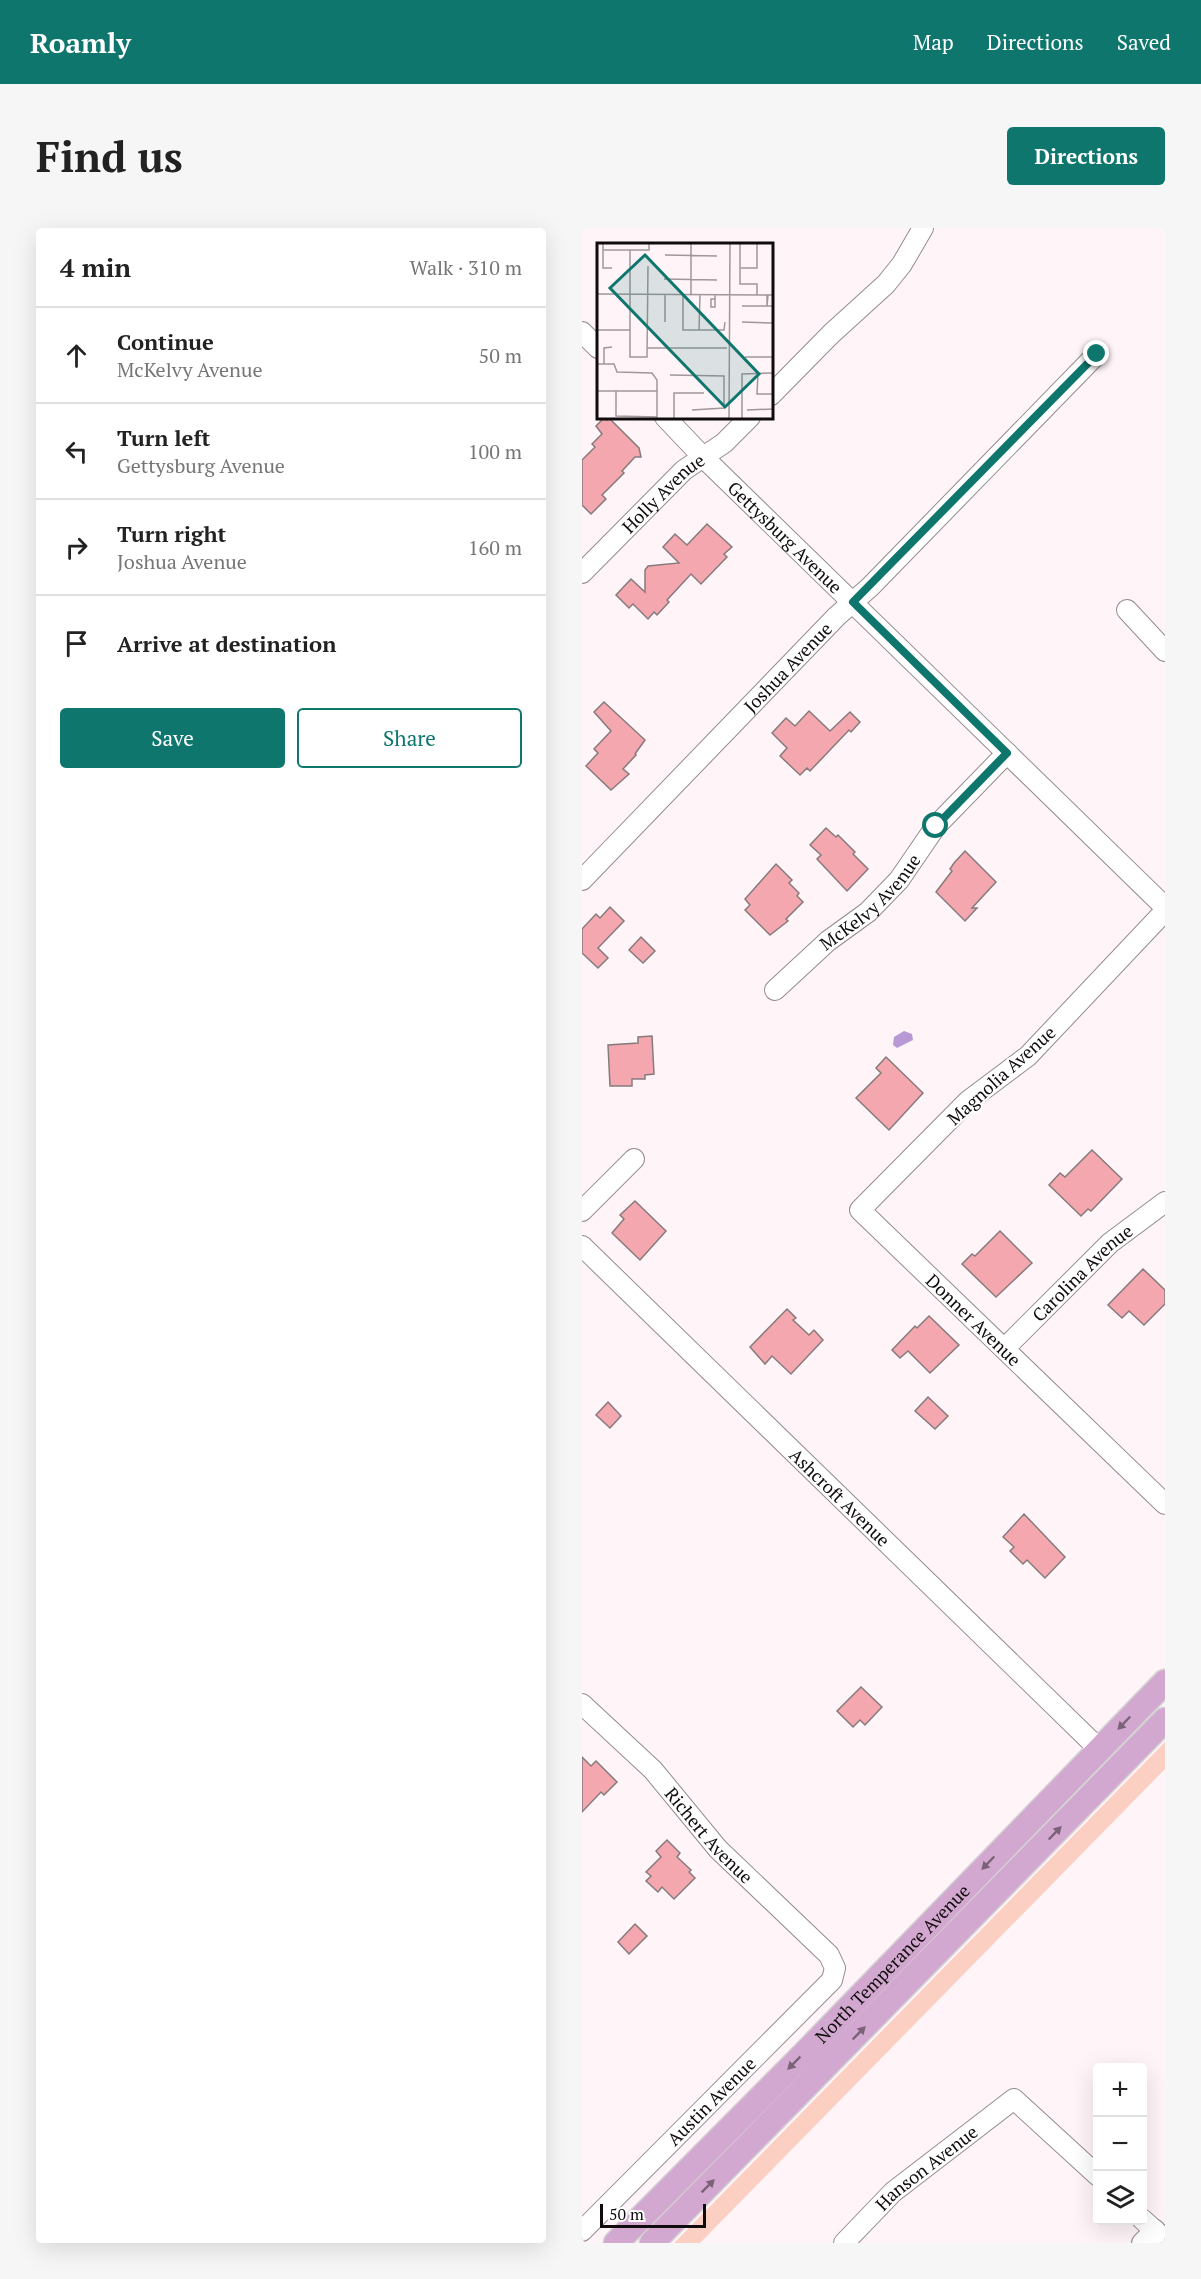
<!DOCTYPE html>
<html lang="en">
<head>
<meta charset="utf-8">
<style>
	:root { --surface:#fff; --page:#f6f6f6; --text:#222; --muted:#767676; --line:#e0e0e0; --accent:#0f766e }
	body { margin:0; font-family:"PT Serif",serif; background:var(--page); color:var(--text) }
	.controls { position:absolute; right:18px; bottom:18px; display:grid; overflow:hidden; border-radius:6px; box-shadow:0 6px 24px #0002 }
	.controls button { width:54px; height:54px; display:grid; place-items:center; padding:0; border:0; border-bottom:2px solid var(--line); background:var(--surface); color:var(--text); font:30px sans-serif }
	.scale { position:absolute; left:18px; bottom:15px; width:106px; box-sizing:border-box; padding-left:6px; border:3px solid #100c0e; border-top:0; font-size:16px; line-height:21px; white-space:nowrap; color:#100c0e; -webkit-text-stroke:4px #fff; paint-order:stroke }
	.stop { position:absolute; width:18px; height:18px; margin:-14px; border:4px solid #0f766e; border-radius:50%; background:#fff }
	.stop.end { background:#0f766e; border-color:#fff; box-shadow:0 2px 6px #0008 }
	.list { margin:0; padding:0; list-style:none }
	h2 { display:flex; justify-content:space-between; align-items:center; height:78px; margin:0; padding:0 24px; font-size:26px }
	h2 small { font-size:20px; font-weight:400; color:var(--muted) }
	.list li { display:grid; grid-template-columns:39px 1fr auto; gap:18px; align-items:center; box-sizing:border-box; height:96px; padding:0 24px; border-top:2px solid var(--line) }
	.list b { display:block; font-size:22px; white-space:nowrap }
	.list p { margin:0; font-size:20px; white-space:nowrap; color:var(--muted) }
	.list em { font-size:20px; font-style:normal; color:var(--muted) }
	.actions { display:flex; gap:12px; padding:18px 24px }
	.actions a { flex:1; padding:14px 0; border:2px solid var(--accent); border-radius:6px; text-align:center; font-size:21px; color:var(--accent) }
	.actions .main { background:var(--accent); color:#fff }
	.icon { flex:none; width:33px; height:33px; fill:none; stroke:currentColor; stroke-width:2; stroke-linecap:round; stroke-linejoin:round }
	.map { position:relative; flex:none; width:583px; height:2015px; overflow:hidden; border-radius:6px }
	header { display:flex; align-items:center; gap:36px; box-sizing:border-box; height:84px; padding:0 30px; background:var(--accent); color:#fff }
	header strong { font-size:28px }
	nav { display:flex; gap:33px; margin-inline-start:auto; font-size:21px }
	.intro { display:flex; align-items:center; justify-content:space-between; box-sizing:border-box; height:144px; padding:0 36px }
	h1 { margin:0; font-size:42px }
	.button { padding:15px 27px; border-radius:6px; background:var(--accent); color:#fff; font-size:21px; font-weight:700 }
	main { display:flex; gap:36px; padding:0 36px }
	aside { flex:1; background:var(--surface); border-radius:6px; box-shadow:0 6px 24px #0002 }
	.map>svg:first-child { display:block }
</style>
</head>
<body>
<header>
<strong>Roamly</strong>
<nav><a>Map</a><a>Directions</a><a>Saved</a></nav>
</header>
<div class="intro"><h1>Find us</h1><a class="button">Directions</a></div>
<main>
<aside>
<h2>4 min<small>Walk · 310 m</small></h2>
<ul class="list">
<li><svg class="icon" aria-label="ahead" viewBox="0 0 24 24"><path d="M12 20V5M6 11l6-6 6 6"/></svg><div><b>Continue</b><p>McKelvy Avenue</p></div><em>50 m</em></li>
<li><svg class="icon" aria-label="left" viewBox="0 0 24 24"><path d="M17 20v-9H6M10 6l-5 5 5 5"/></svg><div><b>Turn left</b><p>Gettysburg Avenue</p></div><em>100 m</em></li>
<li><svg class="icon" aria-label="right" viewBox="0 0 24 24"><path d="M7 20v-9h11M14 6l5 5-5 5"/></svg><div><b>Turn right</b><p>Joshua Avenue</p></div><em>160 m</em></li>
<li><svg class="icon" aria-label="arrive" viewBox="0 0 24 24"><path d="M6 21V4h12l-3 4 3 4H6"/></svg><div><b>Arrive at destination</b></div></li>
</ul>
<div class="actions"><a class="main">Save</a><a>Share</a></div>
</aside>
<div class="map">
<svg width="583" height="2015" viewBox="0 0 583 2015">
	<rect width="100%" height="100%" fill="#fff4f8"/>
	<path fill="#fccfc3" d="M583,1514V1541L118,2015H92Z"/>
	<path fill="#b899d5" d="M322,803L330,806L331,812L315,820L311,817L312,809Z"/>
	<g fill="#f5a7af" stroke="#867b7c" stroke-width="1.5">
		<path d="M22,190L25,192L27,190L57,220L59,229H53L40,243L42,245L20,267L24,271L9,286L0,277V232L13,219L10,216L20,206L14,198Z"/>
		<path d="M125,296L150,319L142,326L145,329L119,356L109,346L85,372L87,374L75,387L72,384L66,391L51,376L47,380L34,367L49,351L63,364V342L66,338L97,335L81,319L93,306L105,317Z"/>
		<path d="M22,474L63,512L53,526L54,527L41,541L47,546L29,562L4,538L16,525L12,521L29,503L12,484Z"/>
		<path d="M227,483L248,503L268,484L278,494L269,504L267,502L228,543L225,540L218,547L198,528L205,520L190,505L204,490L213,498Z"/>
		<path d="M244,600L254,609L256,607L273,624L271,626L286,641L265,663L235,631L239,627L228,617Z"/>
		<path d="M383,623L414,654L390,680H395L383,693L354,664L370,643L368,641L372,635Z"/>
		<path d="M194,636L210,652L207,655L217,665L215,668L221,674L204,691L206,693L188,707L163,682L168,677L163,671Z"/>
		<path d="M28,679L42,693L16,720L26,730L16,740L0,725V701L14,686L18,690Z"/>
		<path d="M59,709L73,723L61,735L47,722Z"/>
		<path d="M70,808L72,846L63,847V851H50V858H28L26,817L56,815V809Z"/>
		<path d="M304,829L341,865L307,902L274,870L299,845L294,840Z"/>
		<path d="M510,922L540,951L509,983L506,981L499,988L467,957L478,945L483,949Z"/>
		<path d="M53,973L84,1003L58,1032L30,1005L42,991L38,987Z"/>
		<path d="M418,1003L450,1035L414,1069L380,1036L390,1026L393,1028Z"/>
		<path d="M561,1041L583,1062V1076L562,1097L547,1083L540,1090L526,1077Z"/>
		<path d="M205,1081L214,1090L211,1092L227,1107L232,1102L241,1112L209,1146L190,1128L183,1136L168,1119Z"/>
		<path d="M347,1088L377,1117L348,1145L326,1123L318,1130L310,1122L333,1098L335,1100Z"/>
		<path d="M346,1169L366,1188L353,1201L333,1183Z"/>
		<path d="M26,1174L39,1188L28,1200L14,1187Z"/>
		<path d="M442,1286L483,1329L463,1350L445,1332L441,1336L428,1323L432,1319L421,1309Z"/>
		<path d="M279,1459L300,1479L283,1497L278,1492L271,1499L255,1483Z"/>
		<path d="M0,1529L9,1538L14,1533L35,1554L22,1567L19,1564L0,1584Z"/>
		<path d="M85,1612L98,1625L95,1629L109,1642L107,1644L113,1650L92,1671L80,1659L76,1664L64,1653L69,1648L64,1644L79,1629L74,1623Z"/>
		<path d="M53,1696L65,1708L47,1726L36,1714Z"/>
	</g>
	<g fill="none" stroke-linecap="round" stroke-linejoin="round">
		<g stroke="#958b8f" stroke-width="22">
			<g id="minor">
				<path d="M0,104L16,120"/>
				<path d="M189,167L249,106L304,56L320,36L341,0"/>
				<path id="s1" d="M83,189L121,229L583,679"/>
				<path id="s2" d="M0,345L102,242L142,215L168,189"/>
				<path d="M545,382L583,423"/>
				<path id="s3" d="M0,652L255,388L288,359L515,126"/>
				<path id="s4" d="M583,683L446,828L386,873L278,982L583,1276"/>
				<path id="s5" d="M193,762L246,713L286,684L317,652L354,598L425,525"/>
				<path d="M0,983L52,931"/>
				<path id="s6" d="M0,1018L517,1521"/>
				<path id="s7" d="M423,1120L528,1015L583,974"/>
				<path id="s8" d="M0,1476L71,1542L136,1621L247,1727L253,1740L250,1752L0,2003"/>
				<path d="M560,1991L583,2012"/>
				<path id="s9" d="M262,2015L311,1964L432,1871L516,1948"/>
				<path d="M560,2015L573,2002"/>
			</g>
		</g>
		<g stroke="#d4d3d4" stroke-width="27">
			<g id="major">
				<path id="s10" d="M34,2015L225,1823L583,1454"/>
				<path d="M70,2015L583,1492"/>
			</g>
		</g>
		<use href="#minor" stroke="#fff" stroke-width="20"/>
		<use href="#major" stroke="#d3a8d0" stroke-width="24"/>
	</g>
	<defs><path id="oneway-solid" d="M-6-.8H1V-3.2L6.5 0L1 3.2V.8H-6Z" transform="scale(1.5)"/></defs>
	<g fill="#7b6279">
		<use href="#oneway-solid" transform="translate(542 1495) rotate(134)"/>
		<use href="#oneway-solid" transform="translate(473 1605) rotate(-46)"/>
		<use href="#oneway-solid" transform="translate(406 1635) rotate(134)"/>
		<use href="#oneway-solid" transform="translate(277 1805) rotate(-45)"/>
		<use href="#oneway-solid" transform="translate(212 1835) rotate(135)"/>
		<use href="#oneway-solid" transform="translate(126 1958) rotate(-45)"/>
	</g>
	<g fill="none" stroke-linecap="round" stroke-linejoin="round">
		<path stroke="#0f766e" stroke-width="8" d="M354,598L425,525L271,374L515,126"/>
	</g>
	<g text-anchor="middle" dominant-baseline="central" stroke-width="4.5" stroke-linejoin="round" paint-order="stroke">
		<g font-size="18" fill="#100c0e" stroke="#fff">
			<text stroke="none"><textPath href="#s2" startOffset="114">Holly Avenue</textPath></text>
			<text stroke="none"><textPath href="#s1" startOffset="170">Gettysburg Avenue</textPath></text>
			<text stroke="none"><textPath href="#s3" startOffset="296">Joshua Avenue</textPath></text>
			<text stroke="none"><textPath href="#s5" startOffset="130">McKelvy Avenue</textPath></text>
			<text transform="translate(419 847) rotate(-42)">Magnolia Avenue</text>
			<text stroke="none"><textPath href="#s7" startOffset="108">Carolina Avenue</textPath></text>
			<text stroke="none"><textPath href="#s4" startOffset="586">Donner Avenue</textPath></text>
			<text stroke="none"><textPath href="#s6" startOffset="360">Ashcroft Avenue</textPath></text>
			<text stroke="none"><textPath href="#s8" startOffset="183">Richert Avenue</textPath></text>
			<text stroke="none"><textPath href="#s10" startOffset="393">North Temperance Avenue</textPath></text>
			<text transform="translate(129 1873) rotate(-45)">Austin Avenue</text>
			<text stroke="none"><textPath href="#s9" startOffset="112">Hanson Avenue</textPath></text>
		</g>
	</g>
	<g transform="translate(15 15)">
		<rect width="176" height="176" fill="#fff4f8"/>
		<path fill="none" stroke="#9f979a" stroke-width="1.5" d="M6,0V25H15M94,0V52M143,0V41H160V52M6,7H52V0M33,7V114H50L51,23M68,12L120,13M144,25H160V0M67,36L120,37M0,51L176,52M86,52V87H127L128,79M170,52V63L171,52M118,56H114V64H118V52M145,63H176M68,79V52M145,79L176,80M0,87H33M102,87L103,52M50,105H130M148,114H176M0,121H17L20,129L55,130L60,137V175M7,121V105L15,104M161,130L160,151H176M73,132L127,133V165L95,167M0,148H60M19,148V173L60,174M150,167L176,166M77,175V150H107M132,175L133,0M145,175V131L176,130"/>
		<path fill="#0f766e" fill-opacity="0.15" stroke="#0f766e" stroke-width="3" d="M48,12L162,131L128,164L13,45Z"/>
		<rect width="176" height="176" fill="none" stroke="#100c0e" stroke-width="3"/>
	</g>
</svg>
<div class="controls">
<button>+</button>
<button>−</button>
<button><svg class="icon" aria-label="layers" viewBox="0 0 24 24"><path d="M12 4l9 5-9 5-9-5zM3 14l9 5 9-5"/></svg></button>
</div>
<div class="scale">50 m</div>
<div class="stop" style="left:354px;top:598px"></div>
<div class="stop end" style="left:515px;top:126px"></div>
</div>
</main>
</body>
</html>
